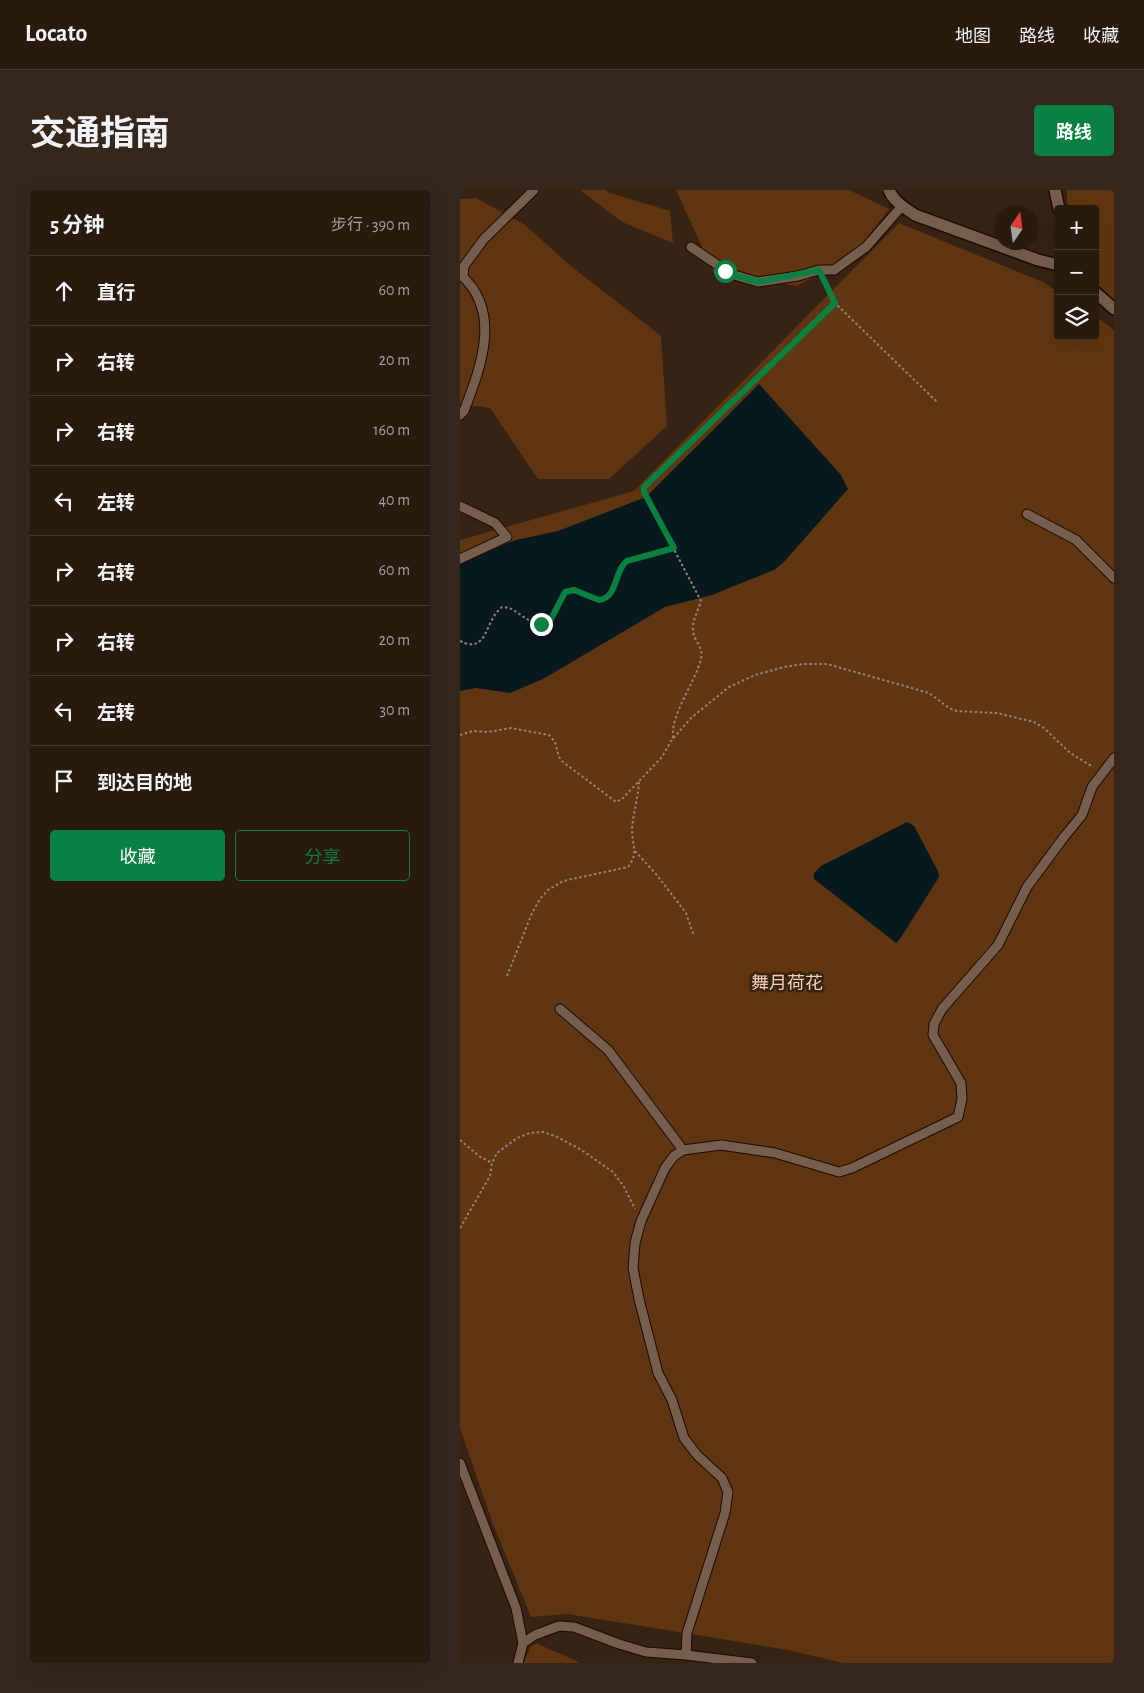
<!DOCTYPE html>
<html lang="zh">
<head>
<meta charset="utf-8">
<style>
	:root { --surface:#291a0e; --page:#35271c; --text:#f1f3f6; --muted:#a5a19e; --line:#45382e; --accent:#0b8043 }
	body { margin:0; font-family:"Alegreya Sans","Noto Sans SC",sans-serif; background:var(--page); color:var(--text) }
	.controls { position:absolute; right:15px; top:15px; display:grid; overflow:hidden; border-radius:5px; box-shadow:0 5px 20px #0002 }
	.controls button { width:45px; height:45px; display:grid; place-items:center; padding:0; border:0; border-bottom:1px solid var(--line); background:var(--surface); color:var(--text); font:25px sans-serif }
	.compass { position:absolute; left:534px; top:15px; width:45px; height:45px; border-radius:50%; background:var(--surface); box-shadow:0 5px 20px #0002; rotate:13deg }
	.stop { position:absolute; width:15px; height:15px; margin:-11px; border:4px solid #0b8043; border-radius:50%; background:#fff }
	.stop.end { background:#0b8043; border-color:#fff; box-shadow:0 1px 5px #0008 }
	.list { margin:0; padding:0; list-style:none }
	h2 { display:flex; justify-content:space-between; align-items:center; height:65px; margin:0; padding:0 20px; font-size:21px }
	h2 small { font-size:16px; font-weight:400; color:var(--muted) }
	.list li { display:grid; grid-template-columns:32px 1fr auto; gap:15px; align-items:center; box-sizing:border-box; height:70px; padding:0 20px; border-top:1px solid var(--line) }
	.list b { display:block; font-size:19px; white-space:nowrap }
	.list em { font-size:16px; font-style:normal; color:var(--muted) }
	.actions { display:flex; gap:10px; padding:15px 20px }
	.actions a { flex:1; padding:11px 0; border:1px solid var(--accent); border-radius:5px; text-align:center; font-size:18px; color:var(--accent) }
	.actions .main { background:var(--accent); color:#fff }
	.icon { flex:none; width:28px; height:28px; fill:none; stroke:currentColor; stroke-width:2; stroke-linecap:round; stroke-linejoin:round }
	.map { position:relative; flex:none; width:654px; height:1473px; overflow:hidden; border-radius:5px }
	header { display:flex; align-items:center; gap:30px; box-sizing:border-box; height:70px; padding:0 25px; background:var(--surface); border-bottom:1px solid var(--line) }
	header strong { font-size:24px }
	nav { display:flex; gap:28px; margin-inline-start:auto; font-size:18px }
	.intro { display:flex; align-items:center; justify-content:space-between; box-sizing:border-box; height:120px; padding:0 30px }
	h1 { margin:0; font-size:35px }
	.button { padding:12px 22px; border-radius:5px; background:var(--accent); color:#fff; font-size:18px; font-weight:700 }
	main { display:flex; gap:30px; padding:0 30px }
	aside { flex:1; background:var(--surface); border-radius:5px; box-shadow:0 5px 20px #0002 }
	.map>svg:first-child { display:block }
</style>
</head>
<body>
<header>
<strong>Locato</strong>
<nav><a>地图</a><a>路线</a><a>收藏</a></nav>
</header>
<div class="intro"><h1>交通指南</h1><a class="button">路线</a></div>
<main>
<aside>
<h2>5 分钟<small>步行 · 390 m</small></h2>
<ul class="list">
<li><svg class="icon" aria-label="ahead" viewBox="0 0 24 24"><path d="M12 20V5M6 11l6-6 6 6"/></svg><div><b>直行</b></div><em>60 m</em></li>
<li><svg class="icon" aria-label="right" viewBox="0 0 24 24"><path d="M7 20v-9h11M14 6l5 5-5 5"/></svg><div><b>右转</b></div><em>20 m</em></li>
<li><svg class="icon" aria-label="right" viewBox="0 0 24 24"><path d="M7 20v-9h11M14 6l5 5-5 5"/></svg><div><b>右转</b></div><em>160 m</em></li>
<li><svg class="icon" aria-label="left" viewBox="0 0 24 24"><path d="M17 20v-9H6M10 6l-5 5 5 5"/></svg><div><b>左转</b></div><em>40 m</em></li>
<li><svg class="icon" aria-label="right" viewBox="0 0 24 24"><path d="M7 20v-9h11M14 6l5 5-5 5"/></svg><div><b>右转</b></div><em>60 m</em></li>
<li><svg class="icon" aria-label="right" viewBox="0 0 24 24"><path d="M7 20v-9h11M14 6l5 5-5 5"/></svg><div><b>右转</b></div><em>20 m</em></li>
<li><svg class="icon" aria-label="left" viewBox="0 0 24 24"><path d="M17 20v-9H6M10 6l-5 5 5 5"/></svg><div><b>左转</b></div><em>30 m</em></li>
<li><svg class="icon" aria-label="arrive" viewBox="0 0 24 24"><path d="M6 21V4h12l-3 4 3 4H6"/></svg><div><b>到达目的地</b></div></li>
</ul>
<div class="actions"><a class="main">收藏</a><a>分享</a></div>
</aside>
<div class="map">
<svg width="654" height="1473" viewBox="0 0 654 1473">
	<rect width="100%" height="100%" fill="#372313"/>
	<g fill="#5f3611">
		<path d="M120,0H147V2L210,21L213,53L162,32Z"/>
		<path d="M216,0H389L429,19L395,63L337,96L254,83Z"/>
		<path d="M607,0H654V110L635,92V19H609L607,11Z"/>
		<path d="M16,8L65,35L112,77L201,146L207,236L149,289H78L30,218L0,214V9Z"/>
		<path d="M439,33L583,92L598,102V146H635V126L654,140V1473H383L328,1460L108,1424L71,1427L33,1334L0,1238V350L174,301Z"/>
		<path d="M77,1453C91,1461 106,1465 120,1473H64L70,1458Z"/>
	</g>
	<g fill="#08191d">
		<path d="M299,194L381,285L388,299L324,372L314,380L252,405L205,417L83,489L50,503L16,498L0,501V372L56,350L98,341L186,307Z"/>
		<path d="M447,632L454,636L478,681L479,687L440,749L436,753L354,689V683L361,676Z"/>
	</g>
	<g fill="none" stroke-linecap="round" stroke-linejoin="round">
		<g stroke="#1d0b01" stroke-width="11">
			<g id="minor">
				<path d="M231,57L271,84L298,92L338,86L359,80H374L406,57L442,16"/>
				<path d="M0,225L4,221C20,179 42,124 3,87L4,76L24,49L74,0"/>
				<path d="M0,316L35,333L47,347L0,369"/>
				<path d="M567,324L616,350L654,388"/>
				<path d="M100,819L148,860L223,960"/>
				<path d="M0,1273L56,1418L63,1453"/>
				<path d="M226,1465L227,1443L265,1323L268,1302L262,1288L237,1265L224,1248L212,1210L198,1183L179,1109L173,1078L175,1053L181,1031L205,978L214,966L223,960L261,955L315,963L379,982L392,978L498,927L502,909L501,893L473,845L474,834L482,819L538,755L567,697L604,647L622,625L632,597L654,568"/>
				<path d="M58,1473L63,1453L75,1445L99,1436L114,1437L159,1454L186,1462L226,1465L292,1473"/>
			</g>
		</g>
		<g stroke="#1d0b01" stroke-width="14">
			<g id="tertiary">
				<path d="M429,0C433,11 445,18 455,25L578,70L598,75"/>
				<path d="M595,0L599,19"/>
				<path d="M635,102L654,119"/>
			</g>
		</g>
		<g stroke="#958376" stroke-width="2" stroke-dasharray="2.5 2.5" stroke-linecap="butt">
			<path d="M364,89L375,113L478,213"/>
			<path d="M0,451C28,465 24,431 42,417C59,417 64,436 88,433L91,429L105,401C120,396 133,414 148,407L163,374L167,371L213,358"/>
			<path d="M0,545L13,541L28,542L51,538L89,545L95,552L99,567L103,572L156,612L162,609L202,567L211,551L231,528L269,497L295,485L324,477L344,474H367L469,503L489,518L497,521L537,523L574,532L584,538L610,563L633,577"/>
			<path d="M213,548C210,525 235,493 241,469C244,458 234,451 233,441C232,430 238,421 241,411L184,302V297L375,113"/>
			<path d="M175,661L196,684L226,723L234,746"/>
			<path d="M47,786L72,723L80,709L88,700L103,691L168,677C179,663 172,656 172,639C173,624 178,608 179,592"/>
			<path d="M0,950L19,966L32,973"/>
			<path d="M0,1038L30,986L32,973L37,963L57,948L70,943L83,942L95,946L120,959L153,982L164,997L175,1019"/>
		</g>
		<use href="#minor" stroke="#755e4d" stroke-width="9"/>
		<use href="#tertiary" stroke="#755e4d" stroke-width="11"/>
	</g>
	<g fill="none" stroke-linecap="round" stroke-linejoin="round">
		<path stroke="#0b8043" stroke-width="6" d="M81,434L88,432L91,429L105,402L114,400L139,410C158,408 154,380 167,371L214,358L184,302V297L375,113L359,80L298,92L271,84L265,81"/>
	</g>
	<g text-anchor="middle" dominant-baseline="central" stroke-width="5" stroke-linejoin="round" paint-order="stroke">
		<g font-size="18" fill="#f7ceb0" stroke="#372313">
			<text x="327" y="794">舞月荷花</text>
		</g>
	</g>
</svg>
<div class="controls">
<button>+</button>
<button>−</button>
<button><svg class="icon" aria-label="layers" viewBox="0 0 24 24"><path d="M12 4l9 5-9 5-9-5zM3 14l9 5 9-5"/></svg></button>
</div>
<svg class="compass" viewBox="-18 -18 36 36"><path d="M0-13l5 13h-10z" fill="#e53935"/><path d="M0 13l5-13h-10z" fill="#a5a19e"/></svg>
<div class="stop" style="left:265px;top:81px"></div>
<div class="stop end" style="left:81px;top:434px"></div>
</div>
</main>
</body>
</html>
